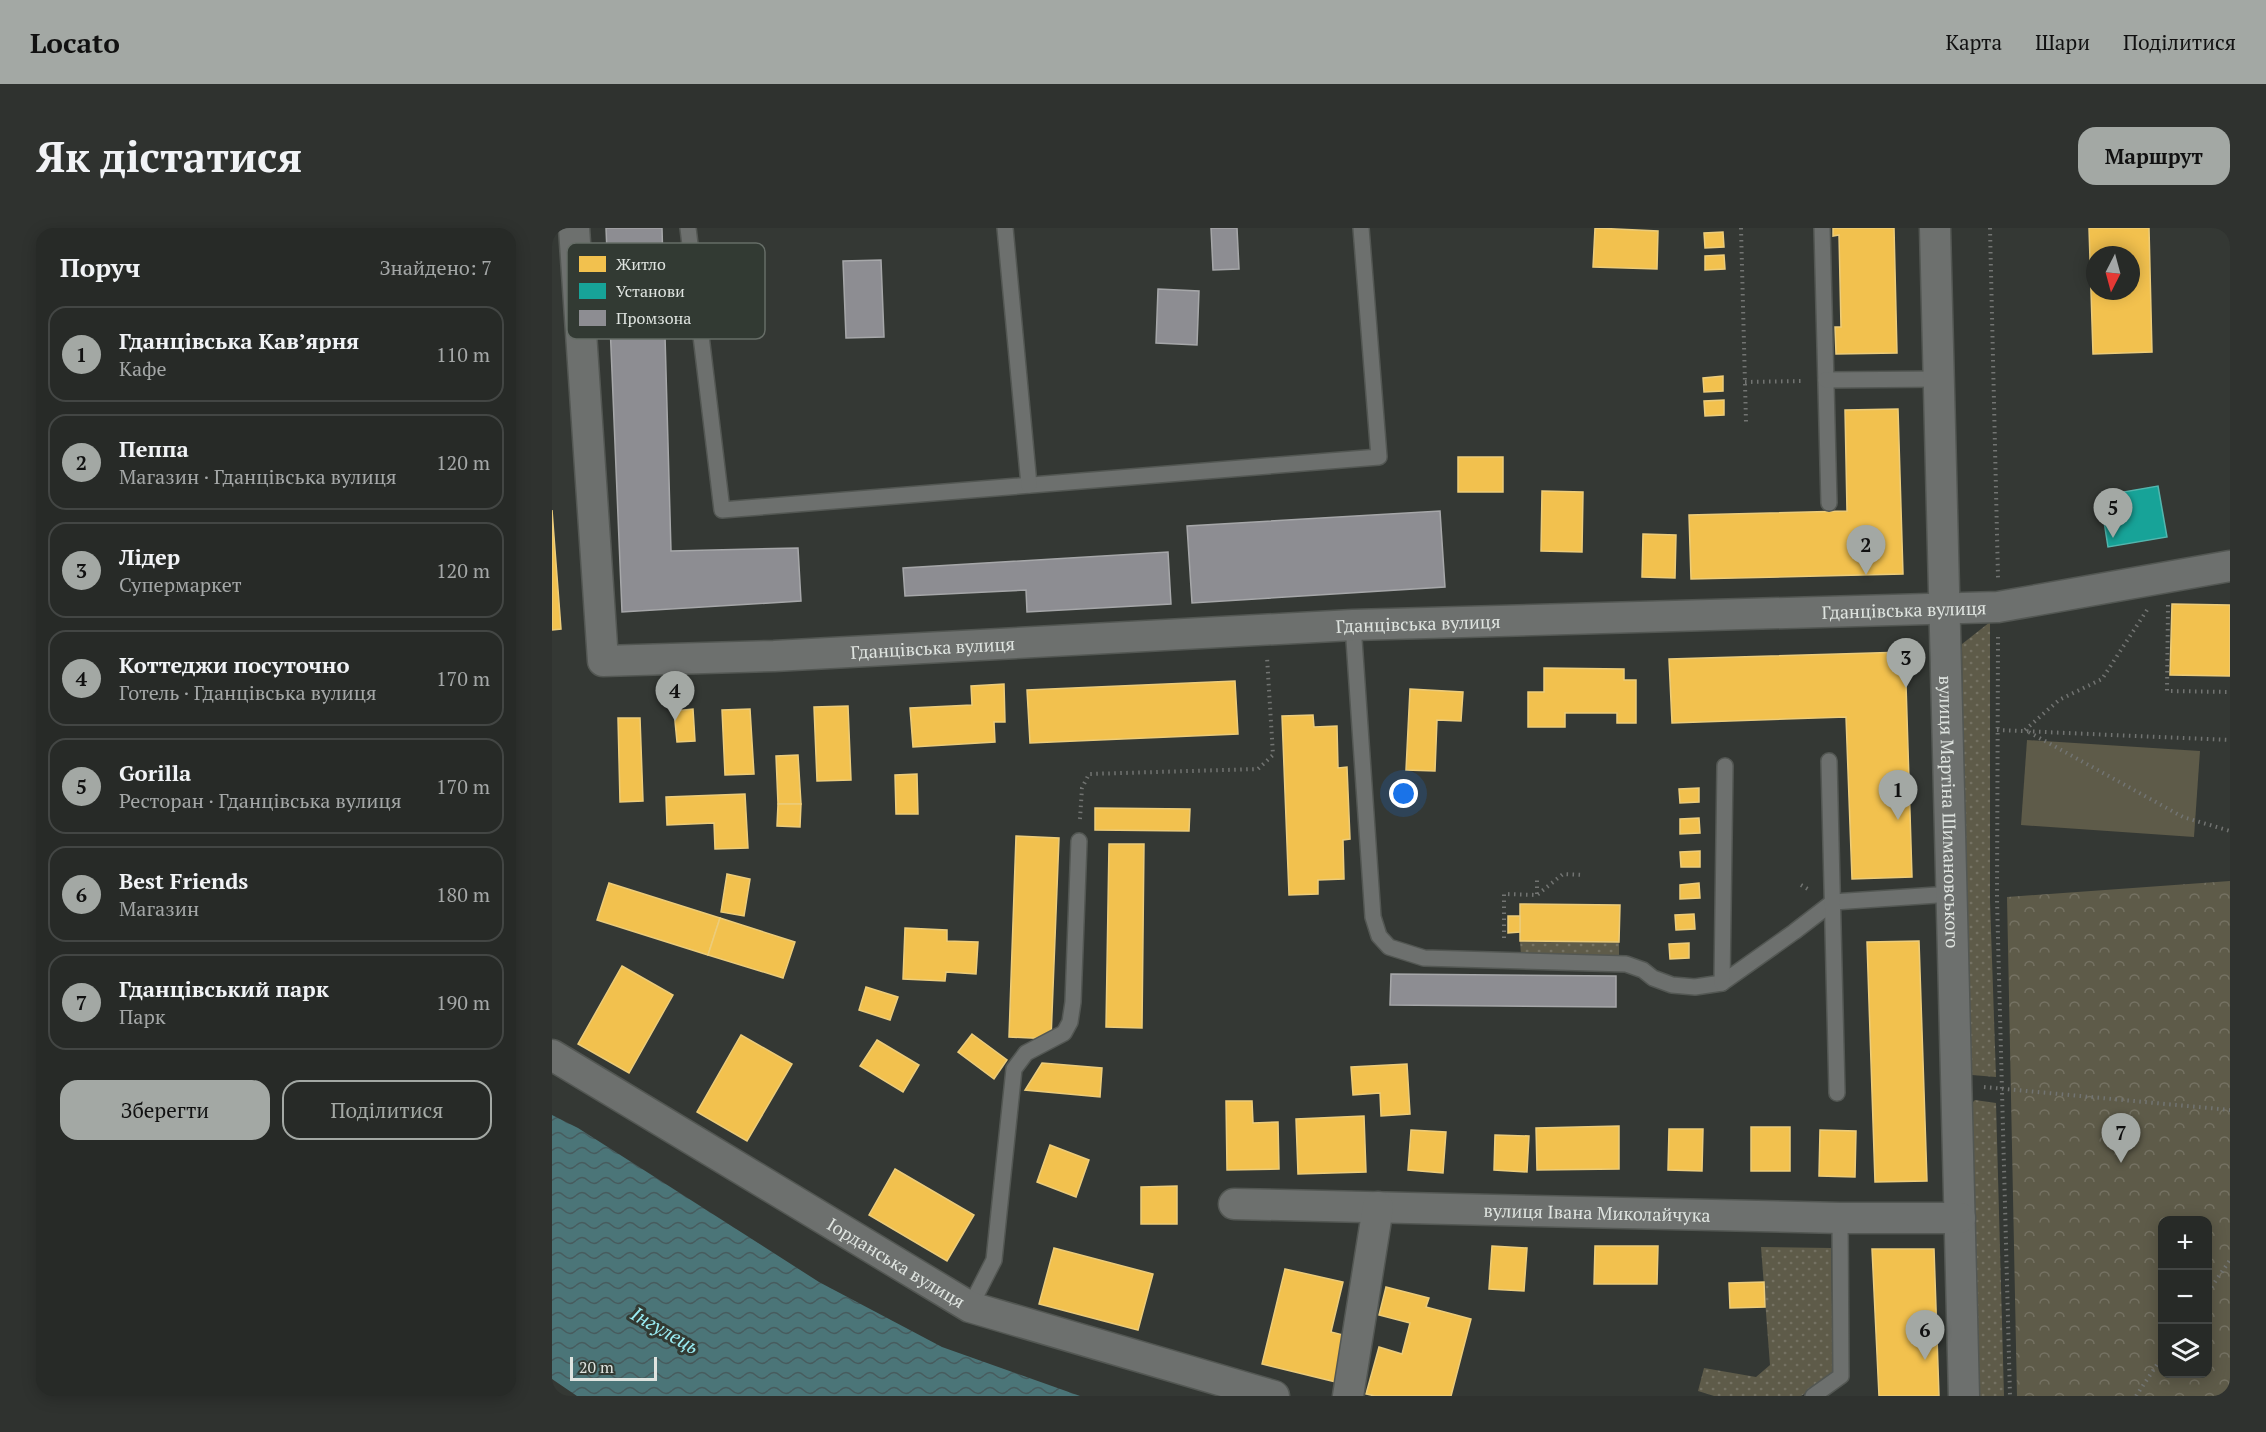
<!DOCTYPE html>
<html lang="uk">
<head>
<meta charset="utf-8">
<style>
	:root { --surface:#272a27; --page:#2f322f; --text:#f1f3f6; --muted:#a4a7a7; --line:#434644; --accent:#a3a8a4 }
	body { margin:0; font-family:"PT Serif",serif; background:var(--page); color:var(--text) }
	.controls { position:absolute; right:18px; bottom:18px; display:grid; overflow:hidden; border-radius:12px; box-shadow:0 3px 15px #0003 }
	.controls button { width:54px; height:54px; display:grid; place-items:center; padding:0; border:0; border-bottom:2px solid var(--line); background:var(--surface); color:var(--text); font:30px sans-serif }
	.compass { position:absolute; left:1534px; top:18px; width:54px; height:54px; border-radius:50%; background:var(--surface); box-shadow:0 3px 15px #0003; rotate:186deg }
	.scale { position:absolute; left:18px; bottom:15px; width:87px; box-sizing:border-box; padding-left:6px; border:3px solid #dfe4e0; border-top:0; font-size:16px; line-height:21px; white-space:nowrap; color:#dfe4e0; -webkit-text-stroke:4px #323a33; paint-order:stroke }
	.you { position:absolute; left:852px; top:566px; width:21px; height:21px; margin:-15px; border:4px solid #fff; border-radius:50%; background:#1a73e8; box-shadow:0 0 0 9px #1a73e833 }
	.badge { display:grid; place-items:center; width:39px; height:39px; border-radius:50%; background:var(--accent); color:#111; font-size:20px; font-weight:700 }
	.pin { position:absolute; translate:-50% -50px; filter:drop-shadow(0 2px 3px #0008) }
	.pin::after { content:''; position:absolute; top:32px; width:21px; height:18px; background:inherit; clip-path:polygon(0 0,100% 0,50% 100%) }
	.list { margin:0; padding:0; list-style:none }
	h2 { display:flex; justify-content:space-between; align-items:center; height:78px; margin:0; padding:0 24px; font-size:26px }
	h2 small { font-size:20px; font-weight:400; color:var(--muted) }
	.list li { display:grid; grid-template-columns:39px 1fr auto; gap:18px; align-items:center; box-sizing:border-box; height:96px; margin:0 12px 12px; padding:0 12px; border:2px solid var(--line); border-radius:18px }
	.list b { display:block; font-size:22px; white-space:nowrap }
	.list p { margin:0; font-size:20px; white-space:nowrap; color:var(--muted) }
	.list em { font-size:20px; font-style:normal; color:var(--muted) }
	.actions { display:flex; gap:12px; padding:18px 24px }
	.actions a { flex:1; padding:14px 0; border:2px solid var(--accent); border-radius:18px; text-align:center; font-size:21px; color:var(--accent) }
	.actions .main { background:var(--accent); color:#111 }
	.icon { flex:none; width:33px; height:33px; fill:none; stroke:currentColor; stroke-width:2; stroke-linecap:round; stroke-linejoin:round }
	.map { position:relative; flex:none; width:1678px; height:1168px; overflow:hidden; border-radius:18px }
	header { display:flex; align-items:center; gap:36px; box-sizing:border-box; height:84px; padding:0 30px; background:var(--accent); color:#111 }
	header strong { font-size:28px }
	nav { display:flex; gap:33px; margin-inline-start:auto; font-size:21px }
	.intro { display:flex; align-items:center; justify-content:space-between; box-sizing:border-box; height:144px; padding:0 36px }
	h1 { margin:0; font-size:42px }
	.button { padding:15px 27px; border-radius:18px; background:var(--accent); color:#111; font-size:21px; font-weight:700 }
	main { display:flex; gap:36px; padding:0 36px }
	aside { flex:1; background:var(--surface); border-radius:18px; box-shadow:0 3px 15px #0003 }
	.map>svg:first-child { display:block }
</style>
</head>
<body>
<header>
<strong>Locato</strong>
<nav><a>Карта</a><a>Шари</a><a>Поділитися</a></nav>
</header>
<div class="intro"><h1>Як дістатися</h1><a class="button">Маршрут</a></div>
<main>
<aside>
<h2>Поруч<small>Знайдено: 7</small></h2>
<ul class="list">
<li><span class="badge">1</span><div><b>Гданцівська Кавʼярня</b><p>Кафе</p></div><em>110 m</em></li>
<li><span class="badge">2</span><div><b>Пеппа</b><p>Магазин · Гданцівська вулиця</p></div><em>120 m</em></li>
<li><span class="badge">3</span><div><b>Лідер</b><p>Супермаркет</p></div><em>120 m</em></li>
<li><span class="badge">4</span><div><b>Коттеджи посуточно</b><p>Готель · Гданцівська вулиця</p></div><em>170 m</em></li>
<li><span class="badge">5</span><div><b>Gorilla</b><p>Ресторан · Гданцівська вулиця</p></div><em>170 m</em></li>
<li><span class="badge">6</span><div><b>Best Friends</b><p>Магазин</p></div><em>180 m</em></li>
<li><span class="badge">7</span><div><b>Гданцівський парк</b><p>Парк</p></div><em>190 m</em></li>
</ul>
<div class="actions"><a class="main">Зберегти</a><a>Поділитися</a></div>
</aside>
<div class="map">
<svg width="1678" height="1168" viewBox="0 0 1678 1168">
	<defs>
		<pattern id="grass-dots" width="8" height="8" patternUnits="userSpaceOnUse" patternTransform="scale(1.5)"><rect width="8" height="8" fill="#5e5b49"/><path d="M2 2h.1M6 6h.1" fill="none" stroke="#757263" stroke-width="1.8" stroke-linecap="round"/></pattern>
		<pattern id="park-crowns" width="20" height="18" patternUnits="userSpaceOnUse" patternTransform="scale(1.5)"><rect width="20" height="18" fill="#5e5b49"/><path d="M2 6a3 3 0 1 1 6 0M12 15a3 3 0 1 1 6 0" fill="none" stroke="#757263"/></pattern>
		<pattern id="water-waves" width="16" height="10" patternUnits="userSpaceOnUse" patternTransform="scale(1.5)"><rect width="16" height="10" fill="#4b7578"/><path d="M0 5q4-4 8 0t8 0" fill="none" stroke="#475c5e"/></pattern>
	</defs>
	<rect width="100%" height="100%" fill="#343834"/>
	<g fill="url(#grass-dots)">
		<path d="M1438,394V673L1444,849L1420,847L1414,839L1410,416Z"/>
		<path d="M968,713L1067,714V729L969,727Z"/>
		<path d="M1423,872L1444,875L1452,1168H1426L1417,878Z"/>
		<path d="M1209,1019L1279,1020L1281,1148L1249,1168H1162L1146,1163L1152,1140L1204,1149L1218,1137Z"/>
	</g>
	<path fill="url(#park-crowns)" fill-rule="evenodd" d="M1678,653V1168H1465L1455,669ZM1610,992H1656V1146H1610Z"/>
	<path fill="#5e5b49" d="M1475,512L1648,523L1642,609L1469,597Z"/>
	<path fill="url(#water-waves)" d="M0,887L26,900L267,1054L390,1119L528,1168H25L0,1151Z"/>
	<g fill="#f2c14e" stroke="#eccc7a" stroke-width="1.5" fill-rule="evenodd">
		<path d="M1043,0L1106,3L1105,41L1041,39Z"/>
		<path d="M1281,0H1342L1345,125L1284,126L1283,99H1289L1287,7L1281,8Z"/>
		<path d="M1537,0H1597L1600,124L1541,126ZM1543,27H1579V63H1543Z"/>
		<path d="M1171,4L1172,19L1153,20L1152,5Z"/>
		<path d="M1172,27L1173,41L1153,42V28Z"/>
		<path d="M1171,148V163L1152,164L1151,150Z"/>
		<path d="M1172,172V187L1153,188L1152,173Z"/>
		<path d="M1346,181L1351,346L1139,351L1137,287L1295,283L1293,182Z"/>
		<rect x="906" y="229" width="45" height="35"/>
		<path d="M990,263L1031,264L1030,324L989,323Z"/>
		<path d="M0,282L9,401L0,402Z"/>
		<path d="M1091,306L1124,307L1123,350L1090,349Z"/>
		<path d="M1620,376L1678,377V448L1618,447Z"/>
		<path d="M1353,424L1360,649L1300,651L1294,489L1120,495L1117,431Z"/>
		<path d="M992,440L1072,441V452H1084V495H1065V485H1013V499H976V464H992Z"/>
		<path d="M683,453L686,506L478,515L475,462Z"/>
		<path d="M452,456L453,494H442L443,514L361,519L358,480L420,477L419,458Z"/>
		<path d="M858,461L911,464L909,493L885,492L883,543L854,542Z"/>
		<path d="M296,478L299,552L265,553L262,479Z"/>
		<path d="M141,481L143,513L125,514L122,483Z"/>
		<path d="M198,481L202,546L173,547L170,482Z"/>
		<path d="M761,487L762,499L785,498L786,540L795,539L798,611L791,612L792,651L766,652V666L737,667L730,488Z"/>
		<path d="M66,490H88L91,573L68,574Z"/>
		<path d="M246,527L249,576H226L224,528Z"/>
		<path d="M365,546L366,586H344L343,547Z"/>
		<path d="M1147,560V574L1128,575L1127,561Z"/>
		<path d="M193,566L196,620L163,621L162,595L115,597L114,569Z"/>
		<path d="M226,576H249L248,599L225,598Z"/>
		<path d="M543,580L638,581L637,603L543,602Z"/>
		<path d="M1147,590L1148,605L1128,606V591Z"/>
		<path d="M464,608L507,610L499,811L457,809Z"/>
		<path d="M557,616H592L590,800L554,799Z"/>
		<path d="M1148,623V639H1129L1128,624Z"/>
		<path d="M175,646L198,651L192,688L169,684Z"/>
		<path d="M57,655L168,690L156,727L45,692Z"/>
		<path d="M1147,655L1148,670L1128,671V657Z"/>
		<path d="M968,676L1068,677L1067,714L968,713Z"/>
		<path d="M1142,686L1143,701L1124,702L1123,687Z"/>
		<path d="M956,688H968V704L956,705Z"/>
		<path d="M168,690L243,714L231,750L156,727Z"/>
		<path d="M353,700L395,702V713L426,714L424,746L394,744L393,753L351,751Z"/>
		<path d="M1367,713L1375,953L1323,954L1315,714Z"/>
		<path d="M1137,715V730L1118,731L1117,716Z"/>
		<path d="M70,738L121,767L77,845L26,816Z"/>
		<path d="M314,759L346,769L338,792L307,782Z"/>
		<path d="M420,806L455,832L442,851L406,824Z"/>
		<path d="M189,807L240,836L195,913L145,884Z"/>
		<path d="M325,812L367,837L351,864L308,838Z"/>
		<path d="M490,835L550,840L548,869L473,862Z"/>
		<path d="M855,836L858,886L829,888L828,865L801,867L799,839Z"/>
		<path d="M674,873H700L701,895L726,894L727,941L675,942Z"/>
		<path d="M812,888L814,944L746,946L744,891Z"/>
		<path d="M1067,898V941L985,942L984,900Z"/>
		<rect x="1199" y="899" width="39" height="44"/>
		<path d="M1117,901H1151L1150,943L1116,942Z"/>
		<path d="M859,902L894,904L891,945L856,942Z"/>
		<path d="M1268,902L1304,903L1303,949L1267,948Z"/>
		<path d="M943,907L977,908L975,944L942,942Z"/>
		<path d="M498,917L537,932L524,969L485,954Z"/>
		<path d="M343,941L422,987L395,1033L317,987Z"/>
		<path d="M625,958V996H589V959Z"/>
		<path d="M940,1018L975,1020L972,1063L937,1061Z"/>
		<path d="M1043,1018H1106L1105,1056H1042Z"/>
		<path d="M502,1020L601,1046L586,1102L487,1076Z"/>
		<path d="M1320,1021H1382L1387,1168H1327Z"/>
		<path d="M733,1041L791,1054L779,1104L795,1108L784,1154L710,1136Z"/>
		<path d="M1212,1054L1213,1079L1178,1080L1177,1055Z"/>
		<path d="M834,1059L877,1070L874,1079L919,1091L899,1168H823L814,1166L827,1119L850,1126L858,1095L827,1087Z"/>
	</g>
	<path fill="#17a398" stroke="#53b6ae" stroke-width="1.5" d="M1606,258L1615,309L1556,319L1548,268Z"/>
	<g fill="#8d8d92" stroke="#a6a7a9" stroke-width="1.5">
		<path d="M54,0H110L119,323L246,320L249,373L70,384Z"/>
		<path d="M659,0H685L687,41L661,42Z"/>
		<path d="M329,32L332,109L294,110L291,33Z"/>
		<path d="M606,61L647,63L645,117L604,115Z"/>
		<path d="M888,283L893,359L640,375L635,298Z"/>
		<path d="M616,324L619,376L475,384L474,362L353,368L351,340Z"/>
		<path d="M839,746L1064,748V779L838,777Z"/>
	</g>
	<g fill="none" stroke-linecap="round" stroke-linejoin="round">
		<g stroke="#535753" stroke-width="18">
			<g id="lane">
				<path d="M136,0L170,282L827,229L809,0"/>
				<path d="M453,0L477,257"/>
				<path d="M1270,0L1277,275"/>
				<path d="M1274,152L1387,151"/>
				<path d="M801,397L821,689L827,708L837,719L872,730L1074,736L1091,742L1101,750L1120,757L1143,759L1170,755L1242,704L1281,674L1400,666"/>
				<path d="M1277,533L1285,865"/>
				<path d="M1170,755L1173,538"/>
				<path d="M418,1079L442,1032L462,841L474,825L512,805L518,794L521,774L527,613"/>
				<path d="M1261,1168L1289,1148L1288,990"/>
			</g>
		</g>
		<g stroke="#535753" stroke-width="33">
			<g id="street">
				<path id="s1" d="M22,0L51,433L222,428L801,397L1446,379L1678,338"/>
				<path id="s2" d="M1383,0L1412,1168"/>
				<path id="s3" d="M0,827L418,1079L722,1168"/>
				<path id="s4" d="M682,976L1288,990H1408"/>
				<path d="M796,1168L826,979"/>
			</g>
		</g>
		<g stroke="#727472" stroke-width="4" stroke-dasharray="1.5 4.5" stroke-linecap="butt">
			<path d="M1189,0L1194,194"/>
			<path d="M1438,0L1446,350"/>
			<path d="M1193,154L1252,153"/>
			<path d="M1616,377L1615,463L1678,464"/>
			<path d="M1595,382L1550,451L1507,472L1473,502L1631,589L1678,603"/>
			<path d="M1446,409L1445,672L1458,1168"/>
			<path d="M1445,502L1678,512"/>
			<path d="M528,591L530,560L537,546L706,541L721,527L715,429"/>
			<path d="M1249,657L1259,663"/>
			<path d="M985,666V652"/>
			<path d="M952,710V666L985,667L1011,646L1032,647"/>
			<path d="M1432,859L1678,882"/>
			<path d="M1656,1064L1678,1032"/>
			<path d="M1584,1168L1610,1129"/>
		</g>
		<use href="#lane" stroke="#6d706e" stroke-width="15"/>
		<use href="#street" stroke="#6d706e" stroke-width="30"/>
	</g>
	<g text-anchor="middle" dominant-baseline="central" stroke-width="6" stroke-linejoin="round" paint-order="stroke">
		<g font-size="18" fill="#dfe4e0" stroke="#323a33">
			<text stroke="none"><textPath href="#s1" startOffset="1736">Гданцівська вулиця</textPath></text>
			<text stroke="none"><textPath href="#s1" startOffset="1250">Гданцівська вулиця</textPath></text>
			<text stroke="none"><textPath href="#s1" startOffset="764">Гданцівська вулиця</textPath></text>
			<text stroke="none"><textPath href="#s2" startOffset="584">вулиця Мартіна Шимановського</textPath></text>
			<text stroke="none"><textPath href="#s4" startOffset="363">вулиця Івана Миколайчука</textPath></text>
			<text stroke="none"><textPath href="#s3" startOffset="402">Іорданська вулиця</textPath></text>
		</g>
		<g font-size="20" font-style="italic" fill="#9aecf3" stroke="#323a33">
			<text transform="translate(113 1102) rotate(30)">Інгулець</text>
		</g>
	</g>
	<rect x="15" y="15" width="198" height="96" rx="9" fill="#323a33" stroke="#666d67" stroke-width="1.5"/>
	<rect x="27" y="28" width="27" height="16" fill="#f2c14e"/>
	<rect x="27" y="55" width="27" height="16" fill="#17a398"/>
	<rect x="27" y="82" width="27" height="16" fill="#8d8d92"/>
	<g font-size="16" fill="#dfe4e0">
		<text x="64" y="42">Житло</text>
		<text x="64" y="69">Установи</text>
		<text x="64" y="96">Промзона</text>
	</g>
</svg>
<div class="controls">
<button>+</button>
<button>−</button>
<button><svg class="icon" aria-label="layers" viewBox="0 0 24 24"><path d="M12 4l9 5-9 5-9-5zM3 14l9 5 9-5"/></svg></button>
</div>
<svg class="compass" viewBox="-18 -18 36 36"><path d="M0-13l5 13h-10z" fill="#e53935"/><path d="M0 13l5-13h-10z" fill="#a4a7a7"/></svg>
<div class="scale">20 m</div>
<div class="you"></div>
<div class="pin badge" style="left:1346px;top:592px">1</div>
<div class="pin badge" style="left:1314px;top:347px">2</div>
<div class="pin badge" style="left:1354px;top:460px">3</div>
<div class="pin badge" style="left:123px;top:493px">4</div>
<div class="pin badge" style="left:1561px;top:310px">5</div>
<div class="pin badge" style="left:1373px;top:1132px">6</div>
<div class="pin badge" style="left:1569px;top:935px">7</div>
</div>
</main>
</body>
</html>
